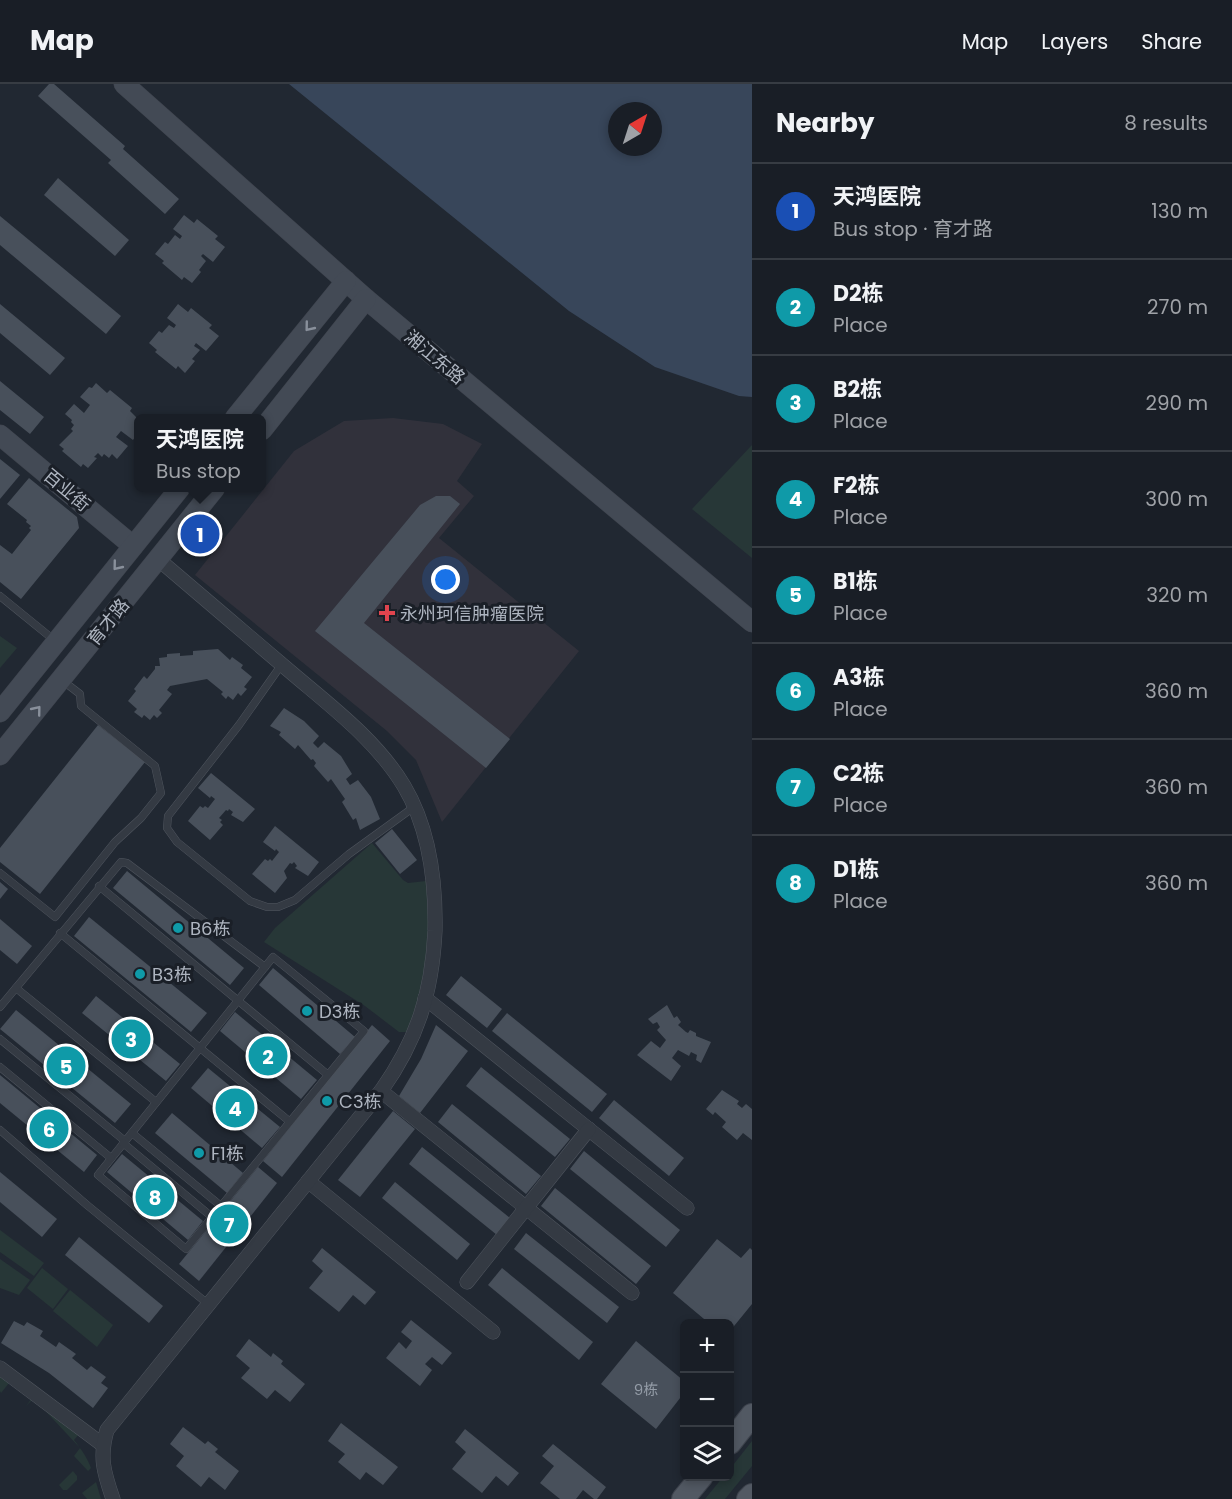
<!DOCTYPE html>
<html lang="en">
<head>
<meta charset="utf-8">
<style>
	:root { --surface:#191e26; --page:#22272e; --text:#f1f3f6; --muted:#9fa2a7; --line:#373c43; --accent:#8aafe9 }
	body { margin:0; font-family:Poppins,"Noto Sans SC",sans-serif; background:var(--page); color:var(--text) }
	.controls { position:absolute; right:18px; bottom:18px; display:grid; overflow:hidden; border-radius:9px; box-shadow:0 3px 9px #0003 }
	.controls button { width:54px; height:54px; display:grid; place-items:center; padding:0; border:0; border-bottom:2px solid var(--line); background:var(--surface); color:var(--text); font:30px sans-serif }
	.compass { position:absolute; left:608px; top:18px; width:54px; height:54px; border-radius:50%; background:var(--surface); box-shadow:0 3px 9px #0003; rotate:39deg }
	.you { position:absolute; left:446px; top:496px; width:21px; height:21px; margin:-15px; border:4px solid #fff; border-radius:50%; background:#1a73e8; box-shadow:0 0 0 9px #1a73e833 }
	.badge { display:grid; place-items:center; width:39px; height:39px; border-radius:50%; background:var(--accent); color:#fff; font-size:20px; font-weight:700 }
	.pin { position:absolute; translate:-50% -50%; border:3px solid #fff; box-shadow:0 2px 6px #0006 }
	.popup { position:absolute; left:134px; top:330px; width:132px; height:78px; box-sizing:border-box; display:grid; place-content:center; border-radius:9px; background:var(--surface); filter:drop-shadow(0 2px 4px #0005); font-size:20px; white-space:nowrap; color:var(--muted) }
	.popup b { font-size:22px; color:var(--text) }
	.popup::after { content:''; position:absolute; left:50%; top:100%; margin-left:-12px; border:12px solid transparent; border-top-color:var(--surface) }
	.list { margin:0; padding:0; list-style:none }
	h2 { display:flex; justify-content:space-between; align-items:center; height:78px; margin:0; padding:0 24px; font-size:26px }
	h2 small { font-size:20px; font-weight:400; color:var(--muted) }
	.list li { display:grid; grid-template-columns:39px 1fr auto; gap:18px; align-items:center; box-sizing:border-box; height:96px; padding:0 24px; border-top:2px solid var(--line) }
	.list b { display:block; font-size:22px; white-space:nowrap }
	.list p { margin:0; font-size:20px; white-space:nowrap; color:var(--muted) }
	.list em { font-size:20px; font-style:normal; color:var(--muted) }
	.icon { flex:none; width:33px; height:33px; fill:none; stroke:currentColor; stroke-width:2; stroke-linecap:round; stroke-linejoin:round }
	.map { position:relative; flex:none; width:752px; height:1415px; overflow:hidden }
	header { display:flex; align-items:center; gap:36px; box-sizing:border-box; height:84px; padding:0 30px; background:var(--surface); border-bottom:2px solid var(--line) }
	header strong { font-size:28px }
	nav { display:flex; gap:33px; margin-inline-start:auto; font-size:21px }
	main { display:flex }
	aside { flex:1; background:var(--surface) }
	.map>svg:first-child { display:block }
</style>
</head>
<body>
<header>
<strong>Map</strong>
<nav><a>Map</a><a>Layers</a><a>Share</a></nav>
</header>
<main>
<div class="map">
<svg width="752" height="1415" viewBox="0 0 752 1415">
	<rect width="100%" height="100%" fill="#212832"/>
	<path fill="#31313b" d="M393,334L443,340L482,360L457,397L474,412L439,454L579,567L442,738L416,676L387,647L195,491L294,367L344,337Z"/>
	<g fill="#273737">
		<path d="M752,361V474L692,425Z"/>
		<path d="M0,552L17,564L0,584Z"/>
		<path d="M372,759L403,796L408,799L426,797C431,854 427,895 408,948H399L365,922L264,858L275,844Z"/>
		<path d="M0,1146L44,1179L34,1192L0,1168Z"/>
		<path d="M0,1175L30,1196L19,1211L0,1204Z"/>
		<path d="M42,1184L68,1205L53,1225L27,1204Z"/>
		<path d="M70,1206L113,1241L97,1263L53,1227Z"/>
		<path d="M0,1289L79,1350L74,1356C81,1365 87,1373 91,1384L88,1387L74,1372L80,1364L39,1320L33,1315L26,1322L32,1314L9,1299L1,1309L0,1307Z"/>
		<path d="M752,1357V1382L725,1415H705L723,1393L730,1392V1385Z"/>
		<path d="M73,1387L77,1392V1396L67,1406H63L59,1401Z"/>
		<path d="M96,1398L101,1415H87L82,1409Z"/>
	</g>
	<path fill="#38465a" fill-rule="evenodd" d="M289,0H752V313L739,312L655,283L569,227ZM617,27H653V63H617Z"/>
	<g fill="#48505b">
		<path d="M49,0H54L125,62L123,65L179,115L165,130L108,79L111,76L38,12Z"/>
		<path d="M58,94L129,156L115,172L44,111Z"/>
		<path d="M184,131L194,139L197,135L218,152L215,155L225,163L213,178L203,170L201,172L206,177L199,186L201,188L192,199L184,193L182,196L162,179L164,177L155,170L165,158L168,160L175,151L180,155L182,152L173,145Z"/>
		<path d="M0,132L121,232L106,250L0,161Z"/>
		<path d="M0,220L65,274L50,291L0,249Z"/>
		<path d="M178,220L188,228L191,224L212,241L209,244L219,252L206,267L196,259L194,262L200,266L192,275L195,277L185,289L178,282L176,285L155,268L157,266L149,259L159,247L162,249L169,241L174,244L176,241L167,234Z"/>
		<path d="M0,297L44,333L30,350L0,326Z"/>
		<path d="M96,299L107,309L110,306L132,324L130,327L138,335V349L133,356L121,347L116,353L128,362L117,375L112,370L109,374L104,370L102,373L98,369L94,373L97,374L88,384L83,380L81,383L62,367L64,365L59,361L73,347L71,345L74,341L71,338L72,336L65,330L74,320L84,329L90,321L80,313L89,303L92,304Z"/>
		<path d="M0,375L20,391L0,415Z"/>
		<path d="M29,394L77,433L79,444L21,515L0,498V461L12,470L31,446L29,444L31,442L26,438L27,436L7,420Z"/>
		<path d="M436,412H450L460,420L364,539L510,655L486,684L315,547L420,421Z"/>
		<path d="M218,565L230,576L232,573L243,581L241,584L252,593L244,603L247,605L241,612L238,609L233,616L228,612L226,615L221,610L223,608L207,595L170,602L167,606L172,610L159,626L162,629L157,634L154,631L150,636L144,631L142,634L134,628L137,625L128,617L136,607L134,605L144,592L147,595L155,585V582H160L159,574L167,573V570L180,569V572L193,571V567Z"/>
		<path d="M284,624L304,637L319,652L313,659L318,664L324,658L341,672L352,690L346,695L350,701L358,696L371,713L380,735L360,746L356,734L353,736L342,718L345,715L331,695L328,698L314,682L316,679L313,675L311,676L298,661L295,665L279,651L281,648L270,642Z"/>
		<path d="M98,641L145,678L40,810L0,778V764Z"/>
		<path d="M211,689L255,725L243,738L231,731L233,728L229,725L228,727L226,726L219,734L222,736L220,738L223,741L210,756L188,737L200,722L203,724L205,722L208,724L215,715L211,712L210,714L198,704Z"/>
		<path d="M275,742L319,778L308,792L295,784L297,782L294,778L292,780L290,779L284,787L287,794L275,809L252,790L265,775L268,777L270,775L272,777L279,768L276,765L275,767L263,758Z"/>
		<path d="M392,745L417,776L400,790L375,759Z"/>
		<path d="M127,787L244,884L230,901L113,804Z"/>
		<path d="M0,798L8,805L0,815Z"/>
		<path d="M89,833L207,929L191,948L74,852Z"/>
		<path d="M0,835L32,862L17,880L0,866Z"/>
		<path d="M273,884L355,953L340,970L259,901Z"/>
		<path d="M461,892L502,925L487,944L446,911Z"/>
		<path d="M96,912L180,980L166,997L82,929Z"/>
		<path d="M667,921L674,934L677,932L681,938L678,941L686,948L688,949L690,946L696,949V952L711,958L701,979L696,976L697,971L691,968L689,972L678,966L672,974L681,982L671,997L637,971L651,957L660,964L666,956L657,946L660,943L657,938L653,940L648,935Z"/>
		<path d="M16,926L131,1020L115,1039L0,945Z"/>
		<path d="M235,928L317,996L301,1015L220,947Z"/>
		<path d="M507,929L607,1010L592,1028L492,947Z"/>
		<path d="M372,941L390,957L282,1093L263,1077Z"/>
		<path d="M436,941L468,967L420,1029L399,1012L421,975Z"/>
		<path d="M481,983L570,1055L555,1073L466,1002Z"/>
		<path d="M208,984L280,1043L262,1064L191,1004Z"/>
		<path d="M0,991L97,1071L84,1088L0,1019Z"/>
		<path d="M722,1006L739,1017L737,1020L742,1024L746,1020L752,1025V1056L743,1049L737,1056L722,1043L726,1038L715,1028L713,1031L706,1025Z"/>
		<path d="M614,1016L684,1074L669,1092L599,1034Z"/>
		<path d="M452,1020L541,1092L526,1110L438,1038Z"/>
		<path d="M393,1027L415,1045L360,1113L338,1096Z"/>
		<path d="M172,1029L243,1089L227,1109L155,1049Z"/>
		<path d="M422,1063L510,1134L497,1151L409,1080Z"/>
		<path d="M584,1067L680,1146L666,1163L570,1085Z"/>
		<path d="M122,1070L203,1137L188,1156L107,1088Z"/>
		<path d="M258,1083L277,1099L199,1197L179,1180Z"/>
		<path d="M0,1088L57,1135L42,1153L0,1118Z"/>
		<path d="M395,1098L470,1160L457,1176L382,1114Z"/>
		<path d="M555,1104L651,1182L636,1200L541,1122Z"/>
		<path d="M526,1149L619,1223L607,1239L514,1165Z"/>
		<path d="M79,1153L163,1222L149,1239L65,1171Z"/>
		<path d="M717,1155L741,1174L750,1164L752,1166V1220L730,1247V1240H710L673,1209Z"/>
		<path d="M322,1164L376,1208L365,1221L353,1211L339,1228L309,1204L323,1187L312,1177Z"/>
		<path d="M502,1184L593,1258L579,1276L488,1201Z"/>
		<path d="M411,1236L452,1269L442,1281L432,1273L425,1280L432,1286L420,1302L386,1274L399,1258L406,1265L412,1257L401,1248Z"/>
		<path d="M14,1237L24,1242L27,1238L43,1247L40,1252L56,1263L59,1258L76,1270L72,1274L87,1286L91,1282L106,1293L101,1299L108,1304L93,1324L49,1289L1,1259Z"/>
		<path d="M249,1255L271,1273L273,1269L283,1277L281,1280L305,1300L290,1318L275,1306L267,1315L241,1294L250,1284L236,1272Z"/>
		<path d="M636,1257L684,1297V1309L656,1345L601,1300Z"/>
		<path d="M341,1339L398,1383L383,1401L366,1388L360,1396L338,1378L345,1370L328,1357Z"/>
		<path d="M183,1343L205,1360L208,1357L218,1365L215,1368L239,1387L225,1406L209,1393L201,1403L176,1382L184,1372L170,1360Z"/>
		<path d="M465,1345L519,1389L508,1402L496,1392L482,1409L452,1385L466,1368L455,1358Z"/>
		<path d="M553,1360L606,1403L597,1415H594L583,1406L576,1415H560L540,1399L554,1382L542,1372Z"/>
	</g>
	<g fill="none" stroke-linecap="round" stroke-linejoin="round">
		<g stroke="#4f555e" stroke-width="8">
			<g id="lane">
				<path d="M0,512L54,556"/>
				<path d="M282,580L239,641L168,732L167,744L177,758L250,817L267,823H278L295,816L349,770L414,723"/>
				<path d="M0,789L55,833L115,758L141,734L161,709L155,682L81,622L80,610L63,597"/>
				<path d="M99,802L327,990"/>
				<path d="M60,849L289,1037"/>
				<path d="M273,873L364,947L186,1165L98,1091Z"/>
				<path d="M16,904L156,1018"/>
				<path d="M0,923L121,778L127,779L265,883"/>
				<path d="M0,955L125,1057"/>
				<path d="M0,983L111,1074"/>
				<path d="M0,1046L87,1121L208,1220"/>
				<path d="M132,1049L221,1122"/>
				<path d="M123,1059L212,1133"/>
			</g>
		</g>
		<g stroke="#4f555e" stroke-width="15">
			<g id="street">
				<path d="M425,914L687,1124"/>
				<path d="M381,1007L632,1209"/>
				<path d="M308,1097L493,1248"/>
				<path d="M467,1198L589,1045"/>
				<path d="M0,1284L103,1361"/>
				<path d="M113,1415C104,1389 99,1373 107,1346L381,1007C417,956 432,910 435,847C436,798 429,744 404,702C377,657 332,623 293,590C248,552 203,513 158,475"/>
			</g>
		</g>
		<g stroke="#3e434d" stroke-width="21">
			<g id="secondary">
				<path d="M124,0L366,215L752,538"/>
				<path d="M235,334L346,197"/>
				<path d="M262,346L366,215"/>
				<path d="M0,351L133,462"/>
				<path d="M0,628L180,404"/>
				<path d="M0,671L215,404"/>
			</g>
		</g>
		<g stroke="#3e434d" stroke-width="24">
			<g id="primary">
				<path d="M730,1359L752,1331"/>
				<path d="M683,1415L702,1392"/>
				<path d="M748,1415L752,1411"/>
			</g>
		</g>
		<use href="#lane" stroke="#343a43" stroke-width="7"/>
		<use href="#street" stroke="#343a43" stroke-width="14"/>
		<use href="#secondary" stroke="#434a55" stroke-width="20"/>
		<use href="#primary" stroke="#525963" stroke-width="22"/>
	</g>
	<defs><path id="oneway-chevron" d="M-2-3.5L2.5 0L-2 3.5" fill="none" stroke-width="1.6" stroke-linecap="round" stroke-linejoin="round" transform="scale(1.5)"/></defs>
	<g stroke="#89909b">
		<use href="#oneway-chevron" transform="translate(309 243) rotate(129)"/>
		<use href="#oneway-chevron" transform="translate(117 482) rotate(129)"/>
		<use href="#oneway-chevron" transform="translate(37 626) rotate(-51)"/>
	</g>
	<path fill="#e0444e" stroke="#1a1f27" stroke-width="2" d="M384 520h6v6h6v6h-6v6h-6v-6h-6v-6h6z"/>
	<g fill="#0f9aa8" stroke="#1a1f27" stroke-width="2">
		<circle cx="178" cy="844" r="6"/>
		<circle cx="140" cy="890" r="6"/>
		<circle cx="307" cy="927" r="6"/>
		<circle cx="327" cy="1017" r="6"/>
		<circle cx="199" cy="1069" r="6"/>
	</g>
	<g text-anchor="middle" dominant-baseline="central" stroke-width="6" stroke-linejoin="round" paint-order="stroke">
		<g font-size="15" fill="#949ca7">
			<text x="646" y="1305">9栋</text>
		</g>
		<g font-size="18" fill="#aeb5c0" stroke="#1a1f27">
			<text transform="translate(435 273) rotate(40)">湘江东路</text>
			<text transform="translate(67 406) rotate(40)">百业街</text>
			<text transform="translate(108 538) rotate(-51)">育才路</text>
		</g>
		<g font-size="18" fill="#aeb5c0" stroke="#1a1f27" text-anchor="start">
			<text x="400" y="529">永州珂信肿瘤医院</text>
			<text x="190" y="844">B6栋</text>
			<text x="152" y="890">B3栋</text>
			<text x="319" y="927">D3栋</text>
			<text x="339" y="1017">C3栋</text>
			<text x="211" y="1069">F1栋</text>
		</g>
	</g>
</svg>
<div class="controls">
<button>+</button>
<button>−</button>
<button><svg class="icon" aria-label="layers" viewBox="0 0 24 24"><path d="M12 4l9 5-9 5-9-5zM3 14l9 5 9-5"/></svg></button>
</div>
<svg class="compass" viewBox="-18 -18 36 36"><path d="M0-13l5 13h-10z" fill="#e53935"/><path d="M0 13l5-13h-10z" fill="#9fa2a7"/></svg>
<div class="you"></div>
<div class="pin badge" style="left:200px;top:450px;background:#1a4fb4">1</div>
<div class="popup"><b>天鸿医院</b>Bus stop</div>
<div class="pin badge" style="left:268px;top:972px;background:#0f9aa8">2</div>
<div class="pin badge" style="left:131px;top:955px;background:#0f9aa8">3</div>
<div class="pin badge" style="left:235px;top:1024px;background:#0f9aa8">4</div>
<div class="pin badge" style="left:66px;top:982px;background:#0f9aa8">5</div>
<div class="pin badge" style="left:49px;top:1045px;background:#0f9aa8">6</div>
<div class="pin badge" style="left:229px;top:1140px;background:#0f9aa8">7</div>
<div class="pin badge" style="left:155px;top:1113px;background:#0f9aa8">8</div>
</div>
<aside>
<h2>Nearby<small>8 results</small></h2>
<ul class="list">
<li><span class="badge" style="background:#1a4fb4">1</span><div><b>天鸿医院</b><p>Bus stop · 育才路</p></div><em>130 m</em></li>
<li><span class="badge" style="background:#0f9aa8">2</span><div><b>D2栋</b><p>Place</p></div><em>270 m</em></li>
<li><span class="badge" style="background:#0f9aa8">3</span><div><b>B2栋</b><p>Place</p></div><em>290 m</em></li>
<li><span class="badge" style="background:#0f9aa8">4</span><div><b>F2栋</b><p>Place</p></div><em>300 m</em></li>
<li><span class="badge" style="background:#0f9aa8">5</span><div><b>B1栋</b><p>Place</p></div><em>320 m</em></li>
<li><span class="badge" style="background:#0f9aa8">6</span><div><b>A3栋</b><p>Place</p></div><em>360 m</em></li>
<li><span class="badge" style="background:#0f9aa8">7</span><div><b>C2栋</b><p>Place</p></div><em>360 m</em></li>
<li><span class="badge" style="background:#0f9aa8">8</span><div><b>D1栋</b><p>Place</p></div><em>360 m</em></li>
</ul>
</aside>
</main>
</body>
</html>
